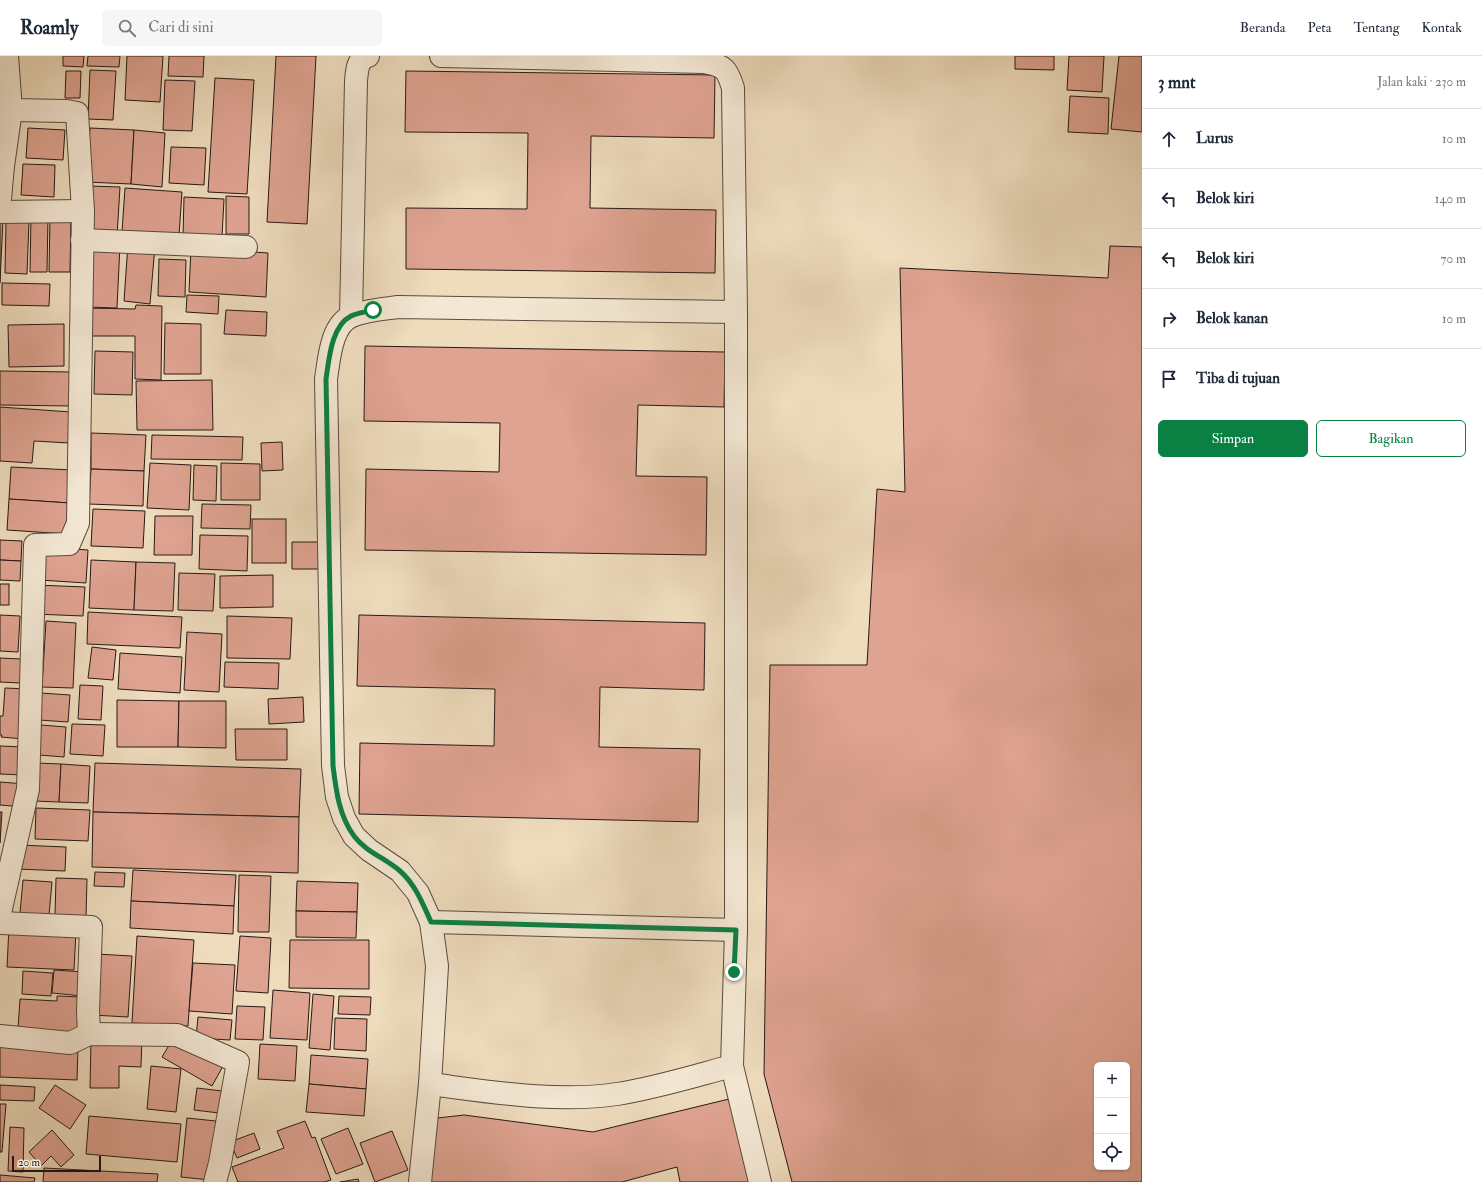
<!DOCTYPE html>
<html lang="id">
<head>
<meta charset="utf-8">
<style>
	:root { --surface:#fff; --page:#f6f6f7; --text:#1f2937; --muted:#747a83; --line:#e0e1e3; --accent:#0b8043 }
	body { margin:0; font-family:"IM FELL Double Pica",serif; background:var(--page); color:var(--text) }
	.controls { position:absolute; right:12px; bottom:12px; display:grid; overflow:hidden; border-radius:6px; box-shadow:0 1px 3px #0004 }
	.controls button { width:36px; height:36px; display:grid; place-items:center; padding:0; border:0; border-bottom:1px solid var(--line); background:var(--surface); color:var(--text); font:20px sans-serif }
	.scale { position:absolute; left:12px; bottom:10px; width:89px; box-sizing:border-box; padding-left:4px; border:2px solid #281914; border-top:0; font-size:11px; line-height:14px; white-space:nowrap; color:#281914; -webkit-text-stroke:3px #f4e8d4; paint-order:stroke }
	.stop { position:absolute; width:12px; height:12px; margin:-9px; border:3px solid #0b8043; border-radius:50%; background:#fff }
	.stop.end { background:#0b8043; border-color:#fff; box-shadow:0 1px 4px #0008 }
	.list { margin:0; padding:0; list-style:none }
	h2 { display:flex; justify-content:space-between; align-items:center; height:52px; margin:0; padding:0 16px; font-size:17px }
	h2 small { font-size:13px; font-weight:400; color:var(--muted) }
	.list li { display:grid; grid-template-columns:26px 1fr auto; gap:12px; align-items:center; box-sizing:border-box; height:60px; padding:0 16px; border-top:1px solid var(--line) }
	.list b { display:block; font-size:15px; white-space:nowrap }
	.list em { font-size:13px; font-style:normal; color:var(--muted) }
	.actions { display:flex; gap:8px; padding:12px 16px }
	.actions a { flex:1; padding:9px 0; border:1px solid var(--accent); border-radius:6px; text-align:center; font-size:14px; color:var(--accent) }
	.actions .main { background:var(--accent); color:#fff }
	.icon { flex:none; width:22px; height:22px; fill:none; stroke:currentColor; stroke-width:2; stroke-linecap:round; stroke-linejoin:round }
	.map { position:relative; flex:none; width:1142px; height:1126px; overflow:hidden }
	header { display:flex; align-items:center; gap:24px; box-sizing:border-box; height:56px; padding:0 20px; background:var(--surface); border-bottom:1px solid var(--line) }
	header strong { font-size:19px }
	nav { display:flex; gap:22px; margin-inline-start:auto; font-size:14px }
	.search { width:280px; height:36px; background:var(--page); display:flex; align-items:center; gap:10px; box-sizing:border-box; padding:0 14px; border-radius:6px; color:var(--muted); font-size:15px }
	main { display:flex }
	aside { flex:1; background:var(--surface) }
	.map>svg:first-child { display:block }
</style>
</head>
<body>
<header>
<strong>Roamly</strong>
<div class="search"><svg class="icon" aria-label="search" viewBox="0 0 24 24"><circle cx="10" cy="10" r="6"/><path d="M15 15l6 6"/></svg>Cari di sini</div>
<nav><a>Beranda</a><a>Peta</a><a>Tentang</a><a>Kontak</a></nav>
</header>
<main>
<div class="map">
<svg width="1142" height="1126" viewBox="0 0 1142 1126">
	<rect width="100%" height="100%" fill="#eedcbd"/>
	<filter id="stains"><feTurbulence type="fractalNoise" baseFrequency=".005" numOctaves="4"/><feColorMatrix values="0 0 0 0 .2 0 0 0 0 .09 0 0 0 0 .02 0 0 0 .5 -.17"/></filter>
	<radialGradient id="worn" r=".72"><stop offset=".6" stop-color="#630" stop-opacity="0"/><stop offset="1" stop-color="#630" stop-opacity=".3"/></radialGradient>
	<g fill="#dfa391" stroke="#281914" fill-rule="evenodd">
		<path d="M63,0H84L83,11L63,10Z"/>
		<path d="M88,0H120L119,11L87,10Z"/>
		<path d="M127,0H163L160,46L125,44Z"/>
		<path d="M169,0H204L203,21L168,20Z"/>
		<path d="M276,0H316L307,168L267,166Z"/>
		<path d="M1015,0H1054V14L1015,13Z"/>
		<path d="M1069,0H1104L1102,36L1067,34Z"/>
		<path d="M1119,0H1142V76L1111,73Z"/>
		<path d="M90,14L116,15L113,64L88,63Z"/>
		<path d="M66,15H81L80,42H65Z"/>
		<path d="M406,15L715,19L714,82L591,80L590,152L716,154L715,217L406,213V152L527,153L528,77L405,76Z"/>
		<path d="M215,22L254,24L247,138L208,136Z"/>
		<path d="M165,24L195,25L192,75L163,74Z"/>
		<path d="M1070,40L1109,42L1108,78L1068,76Z"/>
		<path d="M28,72L65,74L63,104L26,102Z"/>
		<path d="M90,72L134,74L131,128L86,126Z"/>
		<path d="M134,74L165,77L162,131L131,128Z"/>
		<path d="M171,91L206,92L204,129L169,127Z"/>
		<path d="M23,108L55,109L54,141L21,139Z"/>
		<path d="M89,130L120,131L117,180L86,178Z"/>
		<path d="M125,132L182,136L179,179L122,176Z"/>
		<path d="M226,140L249,141V178H226Z"/>
		<path d="M184,141L224,143L222,181L183,180Z"/>
		<path d="M31,161L48,162L47,216H30Z"/>
		<path d="M50,162H71L70,216H49Z"/>
		<path d="M0,163H3L0,227Z"/>
		<path d="M6,165H29L27,218L5,217Z"/>
		<path d="M89,187L120,189L117,252L85,251Z"/>
		<path d="M128,188L155,190L150,248L124,245Z"/>
		<path d="M1110,190L1142,191V1126H792L764,1018L770,609H867L877,433L905,436L900,212L1108,222ZM1097,1009H1127V1111H1097Z"/>
		<path d="M191,192L268,197L266,241L189,236Z"/>
		<path d="M159,203L186,204L185,241L158,240Z"/>
		<path d="M2,227L50,228L49,250L2,249Z"/>
		<path d="M187,239L219,240L218,258L186,256Z"/>
		<path d="M136,249L162,250L161,324L135,323V280H86V252L135,253Z"/>
		<path d="M226,254L267,256L266,280L224,278Z"/>
		<path d="M165,267L201,268V318H164Z"/>
		<path d="M64,268V310L9,311L8,269Z"/>
		<path d="M365,290L725,296L724,351L638,349L636,420L707,421L706,499L365,494L366,413L499,416L500,367L364,365Z"/>
		<path d="M95,295L133,296L132,339L94,338Z"/>
		<path d="M0,315L72,316V350L0,349Z"/>
		<path d="M212,324L213,374H137L136,325Z"/>
		<path d="M0,351L71,356L69,387L34,385L32,407L0,405Z"/>
		<path d="M91,377L146,379L144,415L91,413Z"/>
		<path d="M152,379L243,381L242,404L151,403Z"/>
		<path d="M282,386L283,414L262,415L261,387Z"/>
		<path d="M150,407L191,409L189,454L147,452Z"/>
		<path d="M221,407L260,408V444H221Z"/>
		<path d="M194,409L217,410L216,445L193,444Z"/>
		<path d="M11,411L72,414L70,447L9,443Z"/>
		<path d="M91,413L144,415L143,450L89,448Z"/>
		<path d="M9,443L70,447L67,478L7,474Z"/>
		<path d="M202,448L251,449L250,473L201,472Z"/>
		<path d="M93,453L145,455L143,492L91,490Z"/>
		<path d="M155,460H193L192,499H154Z"/>
		<rect x="252" y="463" width="34" height="44"/>
		<path d="M200,479L248,480L247,515L199,513Z"/>
		<path d="M0,484L22,485L21,505L0,504Z"/>
		<path d="M292,486H323L324,513H292Z"/>
		<path d="M43,491L88,494L86,527L40,524Z"/>
		<path d="M0,504L21,505L20,525L0,524Z"/>
		<path d="M91,504L136,506L134,554L89,552Z"/>
		<path d="M136,506L175,507L173,555L134,554Z"/>
		<path d="M179,517L215,518L213,555L178,554Z"/>
		<path d="M273,519V551L220,552V520Z"/>
		<rect x="0" y="528" width="9" height="21"/>
		<path d="M36,529L85,531L83,560L35,558Z"/>
		<path d="M88,556L182,561L180,592L87,588Z"/>
		<path d="M0,559L20,560L18,596L0,595Z"/>
		<path d="M359,559L705,567L704,634L600,631L599,691L700,693L698,766L359,758L360,687L494,690L495,633L357,630Z"/>
		<path d="M227,560L292,562L290,603L227,602Z"/>
		<path d="M46,565L76,567L73,632L42,631Z"/>
		<path d="M187,576L222,578L219,636L184,634Z"/>
		<path d="M92,591L116,594L113,624L88,622Z"/>
		<path d="M120,597L182,601L180,637L118,633Z"/>
		<path d="M0,602L22,603L20,627L0,626Z"/>
		<path d="M225,606L279,607L278,633L224,631Z"/>
		<path d="M80,629L103,630L101,664L78,663Z"/>
		<path d="M5,632L28,633L24,683L1,681L2,679H0V660H3Z"/>
		<path d="M41,637L70,639L68,666L39,664Z"/>
		<path d="M303,641L304,666L269,668L268,643Z"/>
		<path d="M117,644L179,645L178,691H117Z"/>
		<path d="M179,645H226V692L178,691Z"/>
		<path d="M72,668L105,669L103,700L70,698Z"/>
		<path d="M41,669L66,671L64,701L39,699Z"/>
		<path d="M235,673H287V704H236Z"/>
		<path d="M0,690L25,691L24,719L0,718Z"/>
		<path d="M36,707L61,708L59,746L34,745Z"/>
		<path d="M95,707L301,713L299,761L93,756Z"/>
		<path d="M61,708L90,710L88,747L59,746Z"/>
		<path d="M0,726L25,728L23,751L0,749Z"/>
		<path d="M36,752L90,754L88,785L35,783Z"/>
		<path d="M0,756H2L0,787Z"/>
		<path d="M93,756L299,761L298,817L92,811Z"/>
		<path d="M18,789L66,791L65,815L17,813Z"/>
		<path d="M133,814L236,819L234,850L131,845Z"/>
		<path d="M95,816L125,817L124,831L94,830Z"/>
		<path d="M239,819L271,820L269,876H238Z"/>
		<path d="M56,822L87,823L86,860L55,859Z"/>
		<path d="M23,824L52,826L49,859L20,857Z"/>
		<path d="M297,825L358,827L357,856L296,855Z"/>
		<path d="M131,845L234,850L233,878L130,872Z"/>
		<path d="M296,855L357,856L356,882L296,881Z"/>
		<path d="M9,871L76,874L74,914L7,911Z"/>
		<path d="M137,880L194,884L188,970L132,967Z"/>
		<path d="M240,880L271,882L268,937L236,935Z"/>
		<path d="M290,884H369V933L289,932Z"/>
		<path d="M96,898L132,900L128,961L92,959Z"/>
		<path d="M193,907L235,909L232,958L189,955Z"/>
		<path d="M54,914L84,916L82,940L52,937Z"/>
		<path d="M23,915L53,917L51,940L22,938Z"/>
		<path d="M273,934L310,937L307,984L270,982Z"/>
		<path d="M313,938L334,940L330,994L309,992Z"/>
		<path d="M57,940L81,941L79,977L18,973L20,943L57,945Z"/>
		<path d="M339,940L371,941L370,959L338,958Z"/>
		<path d="M237,950L265,951L263,984L235,983Z"/>
		<path d="M198,961L232,964L230,984L196,982Z"/>
		<path d="M335,962L367,963L366,995L334,993Z"/>
		<path d="M142,981L141,1011L119,1010V1032H90L91,983Z"/>
		<path d="M174,981L223,1010L212,1030L162,1001Z"/>
		<path d="M260,988L297,990L295,1025L258,1023Z"/>
		<path d="M0,990L78,992L77,1024L0,1021Z"/>
		<path d="M311,999L368,1003L366,1033L309,1028Z"/>
		<path d="M151,1010L181,1013L176,1056L147,1053Z"/>
		<path d="M309,1028L366,1033L364,1060L306,1056Z"/>
		<path d="M0,1029L35,1031L34,1045L0,1044Z"/>
		<path d="M55,1029L86,1049L70,1073L39,1052Z"/>
		<path d="M197,1032L222,1035L219,1057L194,1054Z"/>
		<path d="M729,1043L751,1126H680L677,1111L622,1126H424L429,1063L464,1059L593,1076Z"/>
		<path d="M0,1048H6L2,1096H0Z"/>
		<path d="M89,1060L181,1068L177,1106L86,1098Z"/>
		<path d="M187,1062L216,1065L210,1124L181,1121Z"/>
		<path d="M305,1065L312,1082L315,1081L331,1124L324,1126H238L232,1111L284,1092L277,1075Z"/>
		<path d="M10,1071L24,1072L23,1116L8,1115Z"/>
		<path d="M348,1072L363,1108L336,1118L321,1083Z"/>
		<path d="M52,1074L74,1099L61,1111L51,1100L41,1110L29,1096Z"/>
		<path d="M392,1075L408,1114L375,1126L360,1087Z"/>
		<path d="M254,1077L260,1093L237,1102L230,1086Z"/>
		<path d="M44,1112L158,1118L157,1126H43Z"/>
		<path d="M0,1119L35,1122L34,1126H0Z"/>
		<path d="M358,1123L359,1126H340Z"/>
	</g>
	<g fill="none" stroke-linecap="round" stroke-linejoin="round">
		<g stroke="#5a4a3e" stroke-width="24">
			<g id="minor">
				<path d="M441,0L704,6C724,10 727,12 733,32L736,256V874L732,1010L760,1126"/>
				<path d="M0,143L3,110L11,54L7,0"/>
				<path d="M0,156L83,155"/>
				<path d="M82,184L246,191"/>
				<path d="M351,260L356,25C357,15 357,3 368,0"/>
				<path d="M0,857L28,733L35,489L69,488L78,467L83,155L77,57L67,55L11,54"/>
				<path d="M431,866L736,874"/>
				<path d="M0,867L91,871L88,954L89,978"/>
				<path d="M0,980L70,987L89,978L177,979L238,1006L220,1107L215,1126"/>
				<path d="M430,1028C492,1036 556,1047 617,1038C656,1032 694,1020 732,1010"/>
				<path d="M420,1126L430,1028L437,910L431,866L418,837L400,815L369,794L354,780L344,762L337,741L333,710L326,323C329,304 331,268 352,260C366,254 383,253 398,251L736,256"/>
			</g>
		</g>
		<use href="#minor" stroke="#f4e8d4" stroke-width="22"/>
	</g>
	<g fill="none" stroke-linecap="round" stroke-linejoin="round">
		<path stroke="#0b8043" stroke-width="5" d="M373,254C366,256 357,257 351,260C331,270 329,304 326,323L333,710C336,734 339,760 354,780C366,796 385,802 400,815C415,828 423,848 431,866L736,874L734,916"/>
	</g>
	<rect width="100%" height="100%" filter="url(#stains)"/>
	<rect width="100%" height="100%" fill="url(#worn)"/>
</svg>
<div class="controls">
<button>+</button>
<button>−</button>
<button><svg class="icon" aria-label="locate" viewBox="0 0 24 24"><circle cx="12" cy="12" r="6"/><path d="M12 2v4M12 18v4M2 12h4M18 12h4"/></svg></button>
</div>
<div class="scale">20 m</div>
<div class="stop" style="left:373px;top:254px"></div>
<div class="stop end" style="left:734px;top:916px"></div>
</div>
<aside>
<h2>3 mnt<small>Jalan kaki · 230 m</small></h2>
<ul class="list">
<li><svg class="icon" aria-label="ahead" viewBox="0 0 24 24"><path d="M12 20V5M6 11l6-6 6 6"/></svg><div><b>Lurus</b></div><em>10 m</em></li>
<li><svg class="icon" aria-label="left" viewBox="0 0 24 24"><path d="M17 20v-9H6M10 6l-5 5 5 5"/></svg><div><b>Belok kiri</b></div><em>140 m</em></li>
<li><svg class="icon" aria-label="left" viewBox="0 0 24 24"><path d="M17 20v-9H6M10 6l-5 5 5 5"/></svg><div><b>Belok kiri</b></div><em>70 m</em></li>
<li><svg class="icon" aria-label="right" viewBox="0 0 24 24"><path d="M7 20v-9h11M14 6l5 5-5 5"/></svg><div><b>Belok kanan</b></div><em>10 m</em></li>
<li><svg class="icon" aria-label="arrive" viewBox="0 0 24 24"><path d="M6 21V4h12l-3 4 3 4H6"/></svg><div><b>Tiba di tujuan</b></div></li>
</ul>
<div class="actions"><a class="main">Simpan</a><a>Bagikan</a></div>
</aside>
</main>
</body>
</html>
